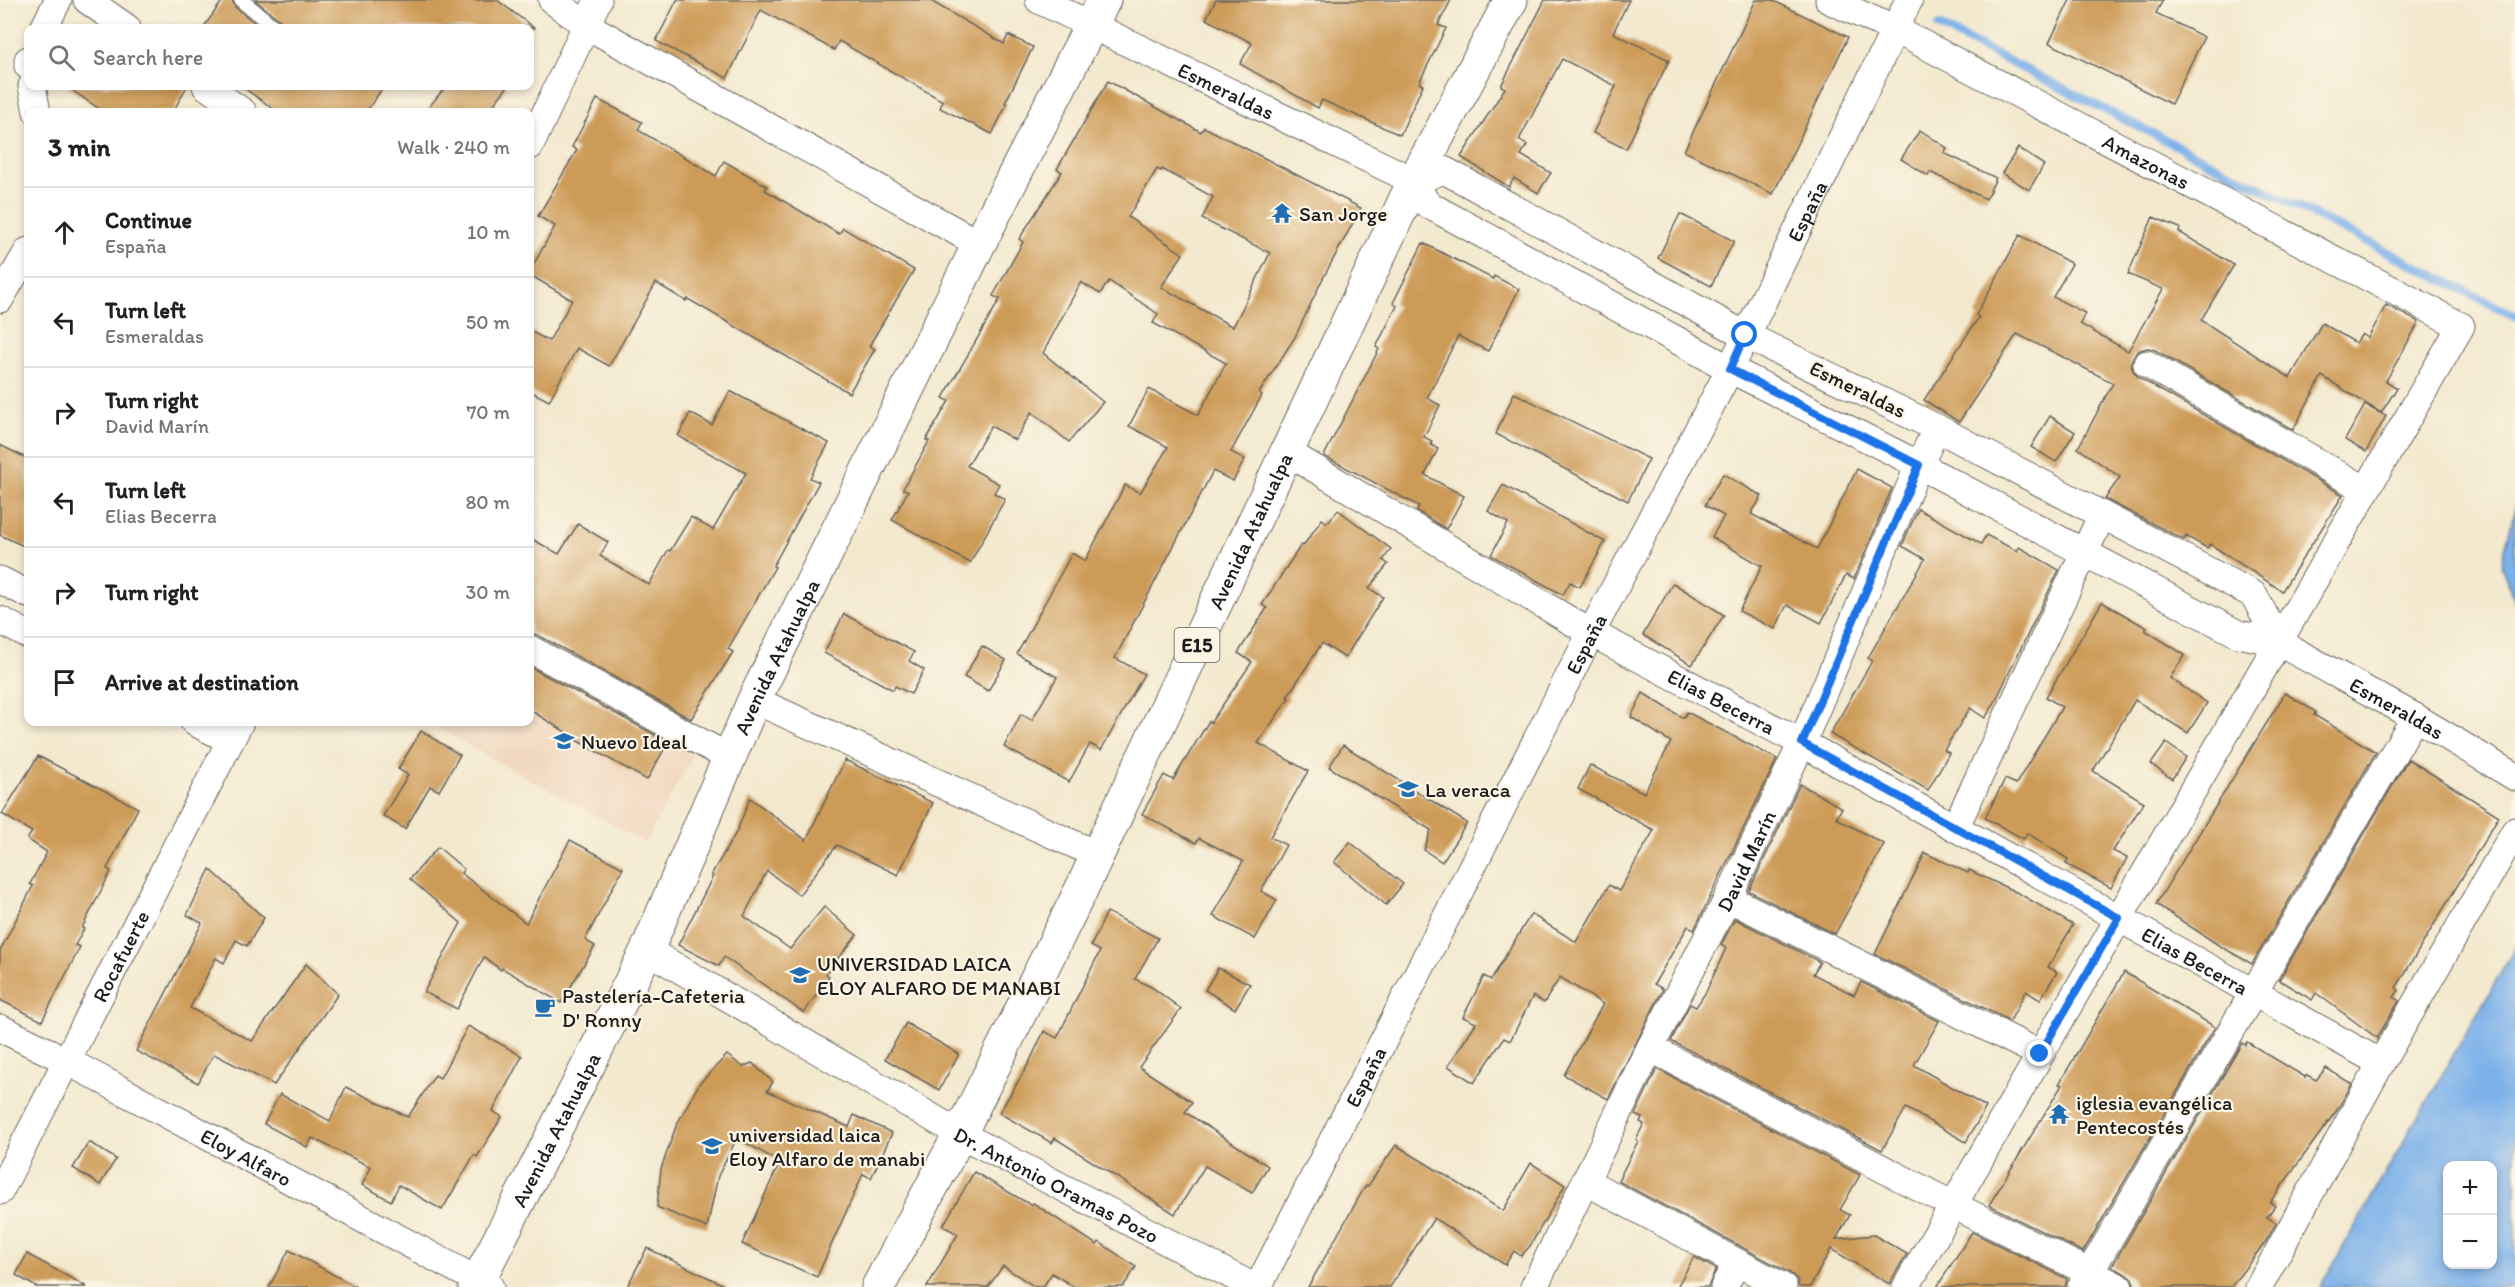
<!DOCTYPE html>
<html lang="en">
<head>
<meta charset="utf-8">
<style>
	:root { --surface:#fff; --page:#f6f6f6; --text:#202124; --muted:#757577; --line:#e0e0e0 }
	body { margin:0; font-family:Itim,sans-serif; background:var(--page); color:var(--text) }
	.controls { position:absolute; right:18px; bottom:18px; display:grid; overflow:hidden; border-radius:12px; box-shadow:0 3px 9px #0003 }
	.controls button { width:54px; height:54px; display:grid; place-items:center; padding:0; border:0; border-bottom:2px solid var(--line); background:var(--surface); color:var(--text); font:30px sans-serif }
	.stop { position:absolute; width:18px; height:18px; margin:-14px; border:4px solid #1a73e8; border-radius:50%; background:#fff }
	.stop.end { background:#1a73e8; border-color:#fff; box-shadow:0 2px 6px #0008 }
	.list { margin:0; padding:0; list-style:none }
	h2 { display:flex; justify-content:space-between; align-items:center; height:78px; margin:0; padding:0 24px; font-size:26px }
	h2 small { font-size:20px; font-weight:400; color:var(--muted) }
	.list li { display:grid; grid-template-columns:39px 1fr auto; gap:18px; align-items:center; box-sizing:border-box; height:90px; padding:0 24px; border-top:2px solid var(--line) }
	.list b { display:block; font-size:22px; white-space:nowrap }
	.list p { margin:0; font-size:20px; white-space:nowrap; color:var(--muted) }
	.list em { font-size:20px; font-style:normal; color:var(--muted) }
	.icon { flex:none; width:33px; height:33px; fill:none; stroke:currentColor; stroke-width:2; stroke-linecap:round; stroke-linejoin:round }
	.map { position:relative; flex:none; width:2515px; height:1287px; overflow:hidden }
	.search { position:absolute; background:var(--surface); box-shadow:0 3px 9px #0003; left:24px; top:24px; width:510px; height:66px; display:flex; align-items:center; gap:15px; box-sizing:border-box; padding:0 21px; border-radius:12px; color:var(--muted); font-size:22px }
	.panel { position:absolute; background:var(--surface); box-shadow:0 3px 9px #0003; left:24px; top:108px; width:510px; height:618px; border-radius:12px }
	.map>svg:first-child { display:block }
</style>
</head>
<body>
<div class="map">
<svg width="2515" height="1287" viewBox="0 0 2515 1287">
	<rect width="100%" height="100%" fill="#fcf5e5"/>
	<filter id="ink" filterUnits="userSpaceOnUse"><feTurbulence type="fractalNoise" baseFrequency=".0167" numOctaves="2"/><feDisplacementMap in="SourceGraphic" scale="12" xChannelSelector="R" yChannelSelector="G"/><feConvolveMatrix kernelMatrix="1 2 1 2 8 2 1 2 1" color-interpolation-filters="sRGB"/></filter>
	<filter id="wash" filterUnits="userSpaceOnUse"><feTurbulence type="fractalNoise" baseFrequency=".008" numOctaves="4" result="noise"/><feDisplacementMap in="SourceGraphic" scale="24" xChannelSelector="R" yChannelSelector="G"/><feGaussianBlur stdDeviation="1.35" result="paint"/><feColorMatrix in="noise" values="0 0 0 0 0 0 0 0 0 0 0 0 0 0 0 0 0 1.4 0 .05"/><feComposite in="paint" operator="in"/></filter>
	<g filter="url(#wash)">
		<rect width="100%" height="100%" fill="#f3e9cf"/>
		<path fill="#f0d5bc" d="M530,665L693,755L645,843L435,727L438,722H530Z"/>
		<g fill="#7cb1ea" stroke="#4c6683" stroke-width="1.5" fill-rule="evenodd">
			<path d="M2515,508V603L2501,565Z"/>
			<path d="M2515,948V1287H2320ZM2448,1166H2492V1264H2448Z"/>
		</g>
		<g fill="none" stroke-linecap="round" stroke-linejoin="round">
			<path stroke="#7cb1ea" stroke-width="9" d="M1939,26L2515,316"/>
		</g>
		<g id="blocks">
			<g fill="#cd9b58" fill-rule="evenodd">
				<path d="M223,0H232L235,7L261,28H203Z"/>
				<path d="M255,0H497L534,28H284L281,21Z"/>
				<path d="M677,0H929L1004,44L1008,35L1033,47L1005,103L1007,104L992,134L940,108L943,101L839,41L834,50L761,10L727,78L656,41Z"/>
				<path d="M1216,0H1451L1438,25L1446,28L1419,83L1423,85L1400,135L1322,100L1318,108L1240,64L1252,43L1206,19Z"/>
				<path d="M1545,0H1629L1613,33L1669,60L1626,149L1593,133L1616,86L1562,59L1519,140L1527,145L1521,155L1551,173L1538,193L1514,178L1509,187L1461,157L1505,88L1501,86Z"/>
				<path d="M1756,0H1772L1848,37L1773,194L1684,151Z"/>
				<path d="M2070,0H2163L2156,13L2204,37L2171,104L2049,43Z"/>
				<path d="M1108,81L1201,132L1204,127L1361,208L1322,280L1295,337L1259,393L1262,395L1231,452L1245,459L1233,481L1213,471L1115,658L1144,674L1101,750L1090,744L1069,782L1004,747L1021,714L1032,720L1057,677L1017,654L1072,553L1085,561L1125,485L1140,493L1168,447L1129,426L1149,389L1198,415L1226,363L1153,323L1158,314L1109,281L1100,294L1081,282L1043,353L1103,402L1069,442L1032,412L1015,440L991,426L967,466L999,484L994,493L1005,499L970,563L892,520L908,491L903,489L929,441L926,440L949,401L943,398L1000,299L993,296L1023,242L1019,239L1062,172L1057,169ZM1157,169L1161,171L1162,169L1213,197L1202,219L1270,253L1233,327L1161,287L1183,254L1128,217Z"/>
				<path d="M66,86H187L173,112H104Z"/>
				<path d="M241,86H384L366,112H278Z"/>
				<path d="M446,86H508L488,112H425Z"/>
				<path d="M597,99L642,122L638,130L716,176L724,161L767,186L765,190L839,234L843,228L914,270L869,346L875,349L849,393L688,299L686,301L656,283L609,366L577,348L549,401L530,391V331L549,341L572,300L530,275V271L555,226L538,216L577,150L572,147Z"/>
				<path d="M1920,130L1947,148L1944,153L1996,178L1986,199L1930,172L1928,176L1901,159Z"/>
				<path d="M2018,148L2044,165L2029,190L2002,173Z"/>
				<path d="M1680,214L1734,241L1711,286L1658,258Z"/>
				<path d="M2153,217L2180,228L2179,232L2234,265L2201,320L2290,378L2322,323L2356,343L2362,334L2368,338L2386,305L2419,322L2386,381L2397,388L2381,413L2322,376L2293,430L2155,350L2148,348L2140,350L2133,357L2131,363L2133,371L2139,378L2343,495L2282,591L2210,544L2207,548L2186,536L2184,540L2105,499L2120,477L2078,448L2113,383L2067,359L2017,334L1959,422L1924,400L1979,317L1976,315L2020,235L2072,264L2053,297L2085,313L2080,324L2128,351L2163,289L2128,274Z"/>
				<path d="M1423,243L1493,279L1494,276L1519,289L1488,351L1458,336L1427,398L1440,405L1424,437L1432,441L1430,444L1438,449L1425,475L1464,496L1446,529L1417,511L1419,506L1324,456L1379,349L1376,347L1397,306L1393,303Z"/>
				<path d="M730,391L829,443L810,478L819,482L773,566L775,567L728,649L733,652L691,719L538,635L530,633V538L559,554L578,524L608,542L600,556L649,585L668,550L670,551L691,517L713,530L746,473L678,436L690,413L712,425Z"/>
				<path d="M1514,393L1649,459L1628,501L1496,434Z"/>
				<path d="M2365,405L2386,416L2366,452L2345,440Z"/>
				<path d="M2050,416L2075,432L2056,462L2031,447Z"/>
				<path d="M0,445L28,459V548L0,535Z"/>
				<path d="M1857,469L1892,488L1854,579L1846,575L1821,623L1787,605L1775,629L1739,611L1762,566L1712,537L1724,516L1705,505L1723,474L1762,496L1751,514L1817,549Z"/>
				<path d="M1503,485L1605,542L1580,587L1570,582L1563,595L1491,555L1508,523L1488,511Z"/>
				<path d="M1918,509L1981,544L1986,535L2017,551L2019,547L2059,570L1993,706L1985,718L1970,708L1944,750L1949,753L1928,790L1830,734L1872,661L1868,658L1925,559L1902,546Z"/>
				<path d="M1338,510L1391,549L1383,560L1388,564L1369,588L1383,597L1345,658L1322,643L1287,697L1289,698L1258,743L1308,771L1270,837L1286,845L1261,891L1277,900L1255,939L1213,916L1243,861L1199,838L1196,843L1142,814L1164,775L1173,780L1209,721L1211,722L1252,662L1238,653L1267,608L1262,605L1301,545L1303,546L1322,519L1327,523Z"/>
				<path d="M1673,583L1724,615L1692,665L1643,635Z"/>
				<path d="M2102,602L2147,628L2145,630L2185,655L2170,678L2207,703L2188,733L2135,700L2093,771L2144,802L2113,851L2127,858L2111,888L2066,864L2068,859L2027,833L2024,839L1985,818L2005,779L2016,784L2062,707L2046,697Z"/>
				<path d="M844,614L914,652L909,661L924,670L911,694L895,686L893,690L824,653Z"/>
				<path d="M982,646L1006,660L988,691L964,677Z"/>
				<path d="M530,667L668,742L647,780L576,740L577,739L530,710Z"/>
				<path d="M1643,693L1683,718L1687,712L1777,759L1694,930L1688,926L1654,984L1663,989L1608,1099L1564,1075L1603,1004L1560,977L1544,1003L1533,996L1510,1041L1504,1038L1474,1083L1448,1066L1476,1023L1463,1017L1484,976L1491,980L1531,914L1576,942L1609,885L1619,891L1654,830L1578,789L1590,765L1644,793L1671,742L1631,717Z"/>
				<path d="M2285,693L2316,712L2314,715L2376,752L2252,964L2220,946L2156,904Z"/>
				<path d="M421,731L460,755L439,791L430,786L405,829L383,816L408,775L398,769Z"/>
				<path d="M2166,743L2186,757L2172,779L2151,764Z"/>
				<path d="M1343,745L1467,823L1442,862L1424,850L1431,830L1329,767Z"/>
				<path d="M38,756L138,808L107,869L111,871L82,928L84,929L75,945L80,947L42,1021L0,1000V951L33,886L30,884L47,852L27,839L32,832L2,814Z"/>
				<path d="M2408,759L2499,816L2396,988L2399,990L2394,997L2399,1001L2377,1038L2316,993L2312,1000L2279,980Z"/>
				<path d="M845,760L933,803L898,875L837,845L799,895L767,871L744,916L790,949L824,907L857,935L826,974L829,976L804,1013L724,957L719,966L678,945L713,876L711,875L737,831L750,798L806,840Z"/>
				<path d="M1800,784L1842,808L1836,818L1884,844L1835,934L1749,891Z"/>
				<path d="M570,840L623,868L585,940L595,946L561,1003L502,968L501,970L484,957L457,1009L424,992L461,923L410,879L438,847L464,869L461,873L526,923Z"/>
				<path d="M1350,842L1403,884L1386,905L1334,862Z"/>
				<path d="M1925,853L1968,873L1969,870L2020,894L2073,925L2048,967L2057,972L2040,1000L2026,991L2010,1021L1875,954Z"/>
				<path d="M210,869L264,918L247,946L236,940L224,963L216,958L190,1008L252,1041L306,964L338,994L274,1085L214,1054L198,1083L136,1051L202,923L187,915Z"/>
				<path d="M1107,912L1158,938L1135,979L1153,988L1181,1009L1139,1067L1192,1102L1185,1112L1268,1166L1252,1193L1205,1166L1175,1214L1055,1138L1052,1143L999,1113L1028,1065L1044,1031L1057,1038L1100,951L1091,946Z"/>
				<path d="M1735,919L1820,962L1813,974L1854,995L1861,982L1939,1021L1914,1065L1986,1107L1966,1142L1906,1108L1882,1150L1671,1041L1690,1004L1696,1007L1706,992L1726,948L1721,945Z"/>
				<path d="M1218,968L1250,984L1235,1009L1205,990Z"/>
				<path d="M2124,972L2215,1027L2083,1252L1989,1205L2062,1085L2059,1084Z"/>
				<path d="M906,1023L959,1054L939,1090L885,1059Z"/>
				<path d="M468,1026L522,1056L493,1111L502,1117L477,1157L474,1155L442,1210L399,1185L391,1201L362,1185L371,1167L312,1138L307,1147L264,1124L280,1094L330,1121L346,1087L408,1117L435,1075L440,1078Z"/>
				<path d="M2247,1042L2305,1077L2307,1075L2316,1080L2326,1068L2352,1084L2337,1110L2270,1202L2275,1206L2267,1217L2276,1223L2266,1241L2231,1287H2135L2132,1278L2112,1266L2242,1043L2245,1045Z"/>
				<path d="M727,1055L743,1067L752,1063L773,1082L767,1091L849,1127L854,1115L892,1133L871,1178L863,1174L817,1277L742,1244L780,1162L737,1138L718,1176L707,1228L657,1207L661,1169L676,1126L699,1084Z"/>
				<path d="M1657,1069L1860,1175L1840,1210L1850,1215L1836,1239L1874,1235L1907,1254L1889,1284L1831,1249L1810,1287H1799L1797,1279L1790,1273L1618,1181L1638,1141L1636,1139L1644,1124L1640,1122L1642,1118L1635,1115Z"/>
				<path d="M89,1142L116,1159L100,1185L73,1168Z"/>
				<path d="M1396,1145L1503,1211L1531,1163L1565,1185L1530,1246L1521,1256L1514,1251L1505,1265L1434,1218L1390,1287H1308L1366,1185L1368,1186Z"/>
				<path d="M974,1172L1031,1205L1033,1203L1097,1245L1099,1242L1136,1267L1123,1287H1074L1052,1273L1043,1287H1035L1003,1266L988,1287H927L958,1234L943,1226Z"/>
				<path d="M1972,1232L2067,1279L2065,1287H1937Z"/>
				<path d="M647,1248L728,1287H627Z"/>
				<path d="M289,1250L356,1287H269Z"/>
				<path d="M27,1254L87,1287H36L16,1275Z"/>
				<path d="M1694,1257L1716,1269L1708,1287H1677Z"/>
			</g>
		</g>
	</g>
	<g filter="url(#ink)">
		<use href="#blocks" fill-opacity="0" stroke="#67645b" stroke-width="1.5"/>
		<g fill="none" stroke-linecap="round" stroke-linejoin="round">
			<g stroke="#67645b" stroke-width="16">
				<path id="lane" d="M241,0L275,28"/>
			</g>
			<g stroke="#67645b" stroke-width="29">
				<g id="street">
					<path d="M87,0L127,28"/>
					<path d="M552,0L586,25L979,244"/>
					<path id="s1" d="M1039,0L1414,181L1427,204L1730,369L1919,465L2238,634L2278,642L2254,595L1937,428L1745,335L1444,170L1414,181"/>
					<path id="s2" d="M1829,0L1896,30L2461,326L1906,1287"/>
					<path d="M44,28L58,0"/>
					<path d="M28,60V66"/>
					<path d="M32,86L37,112"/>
					<path d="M206,86L243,112"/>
					<path d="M530,146L598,0"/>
					<path d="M0,299L28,251"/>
					<path d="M2147,364L2366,490"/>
					<path id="s3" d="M1287,452L1591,633L1802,743L2381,1063"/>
					<path d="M0,580L28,594"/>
					<path d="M0,620L28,635"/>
					<path id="s4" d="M2278,642L2415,717L2515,777"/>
					<path d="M530,649L728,757"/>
					<path d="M754,700L1098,855"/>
					<path d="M194,722L230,740"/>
					<path d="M1955,828L2102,515"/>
					<path d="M1728,898L2040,1054"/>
					<path id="s5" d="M647,950L960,1134L1254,1287"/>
					<path id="s6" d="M0,1028L65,1060L490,1287"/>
					<path d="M1650,1048L1953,1205L2119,1287"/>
					<path d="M1585,1181L1783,1287"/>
					<path id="s7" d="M0,1191L240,722"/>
					<path id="s8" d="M1258,1287L1591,633L1730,369L1909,0"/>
					<path id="s9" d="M1534,1287L1650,1048L1728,898L1802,743L1919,465L1937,428"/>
					<path d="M1724,1287L1736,1263"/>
					<path d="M2081,1287L2415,717"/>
					<path d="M2259,1287L2381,1063L2515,831"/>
				</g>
			</g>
			<g stroke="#67645b" stroke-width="35">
				<g id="highway">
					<path id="s10" d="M475,1287L647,950L754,700L979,244L1104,0"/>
					<path id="s11" d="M878,1287L960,1134L1081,890L1414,181L1511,0"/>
				</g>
			</g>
			<use href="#lane" stroke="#fff" stroke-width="14"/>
			<use href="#street" stroke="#fff" stroke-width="27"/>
			<use href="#highway" stroke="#fff" stroke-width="33"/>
		</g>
	</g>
	<g fill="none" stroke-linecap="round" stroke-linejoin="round" filter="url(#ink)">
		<path stroke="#1a73e8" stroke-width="8" d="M1745,335L1730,369L1919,465L1802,743L2119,918L2040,1054"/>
	</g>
	<defs>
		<g id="temple-bare" transform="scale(1.62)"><path d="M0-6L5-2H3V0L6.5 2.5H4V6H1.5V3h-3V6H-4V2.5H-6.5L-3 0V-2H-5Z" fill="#1f6fb2" stroke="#fcf5e5" stroke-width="2.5" paint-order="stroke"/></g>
		<g id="school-bare" transform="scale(1.62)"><path d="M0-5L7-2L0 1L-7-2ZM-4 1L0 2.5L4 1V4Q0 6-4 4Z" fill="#1f6fb2" stroke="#fcf5e5" stroke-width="2.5" paint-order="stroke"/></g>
		<g id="university-bare" transform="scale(1.62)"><path d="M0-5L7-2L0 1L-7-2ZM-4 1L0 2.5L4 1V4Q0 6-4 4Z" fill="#1f6fb2" stroke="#fcf5e5" stroke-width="2.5" paint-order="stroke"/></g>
		<g id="cafe-bare" transform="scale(1.62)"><path d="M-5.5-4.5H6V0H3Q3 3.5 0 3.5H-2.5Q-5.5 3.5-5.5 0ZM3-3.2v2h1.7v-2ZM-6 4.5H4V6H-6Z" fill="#1f6fb2" stroke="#fcf5e5" stroke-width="2.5" paint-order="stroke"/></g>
	</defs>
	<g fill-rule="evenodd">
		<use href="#temple-bare" x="1282" y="213"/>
		<use href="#school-bare" x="564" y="741"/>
		<use href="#school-bare" x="1408" y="789"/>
		<use href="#university-bare" x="800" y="975"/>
		<use href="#cafe-bare" x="545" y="1007"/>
		<use href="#temple-bare" x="2059" y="1114"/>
		<use href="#school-bare" x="712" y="1146"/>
	</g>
	<g text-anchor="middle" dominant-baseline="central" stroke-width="4.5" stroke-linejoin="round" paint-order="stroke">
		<rect fill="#fcf5e5" stroke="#5f5d58" stroke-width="1.5" x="1174.5" y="628" width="45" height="34" rx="4.5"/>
		<g font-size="20" font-weight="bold" fill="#1c1c1c">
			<text x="1197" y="645">E15</text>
		</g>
		<g font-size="21" fill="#1c1c1c" stroke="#fcf5e5">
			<text stroke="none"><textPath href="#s1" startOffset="208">Esmeraldas</textPath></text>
			<text stroke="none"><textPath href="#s2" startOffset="356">Amazonas</textPath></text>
			<text stroke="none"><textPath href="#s8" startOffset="1208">España</textPath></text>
			<text transform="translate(1858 389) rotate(26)">Esmeraldas</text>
			<text stroke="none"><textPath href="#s11" startOffset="843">Avenida Atahualpa</textPath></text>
			<text stroke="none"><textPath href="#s8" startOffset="722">España</textPath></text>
			<text stroke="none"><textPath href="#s10" startOffset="699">Avenida Atahualpa</textPath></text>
			<text stroke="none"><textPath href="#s3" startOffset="501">Elias Becerra</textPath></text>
			<text stroke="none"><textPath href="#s4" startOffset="136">Esmeraldas</textPath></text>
			<text stroke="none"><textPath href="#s9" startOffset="476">David Marín</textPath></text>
			<text stroke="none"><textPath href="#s7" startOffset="264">Rocafuerte</textPath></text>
			<text stroke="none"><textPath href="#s3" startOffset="1041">Elias Becerra</textPath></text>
			<text stroke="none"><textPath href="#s8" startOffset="236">España</textPath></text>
			<text stroke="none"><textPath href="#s10" startOffset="177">Avenida Atahualpa</textPath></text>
			<text stroke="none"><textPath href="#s6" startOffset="278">Eloy Alfaro</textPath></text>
			<text stroke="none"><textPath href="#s5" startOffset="472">Dr. Antonio Oramas Pozo</textPath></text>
		</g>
		<g font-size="21" fill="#1c1c1c" stroke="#fcf5e5" text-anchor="start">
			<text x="1299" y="213">San Jorge</text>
			<text x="581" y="741">Nuevo Ideal</text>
			<text x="1425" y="789">La veraca</text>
			<text x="817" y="963">UNIVERSIDAD LAICA<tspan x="817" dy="24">ELOY ALFARO DE MANABI</tspan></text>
			<text x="562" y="995">Pastelería-Cafeteria<tspan x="562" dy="24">D' Ronny</tspan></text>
			<text x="2076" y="1102">iglesia evangélica<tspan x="2076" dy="24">Pentecostés</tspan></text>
			<text x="729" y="1134">universidad laica<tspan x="729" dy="24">Eloy Alfaro de manabi</tspan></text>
		</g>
	</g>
</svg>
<div class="controls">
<button>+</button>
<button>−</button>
</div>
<div class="stop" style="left:1745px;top:335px"></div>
<div class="stop end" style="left:2040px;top:1054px"></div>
<div class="search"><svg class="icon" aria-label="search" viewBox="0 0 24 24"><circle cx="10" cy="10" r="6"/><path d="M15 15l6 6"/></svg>Search here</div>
<section class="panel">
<h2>3 min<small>Walk · 240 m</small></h2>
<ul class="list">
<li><svg class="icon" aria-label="ahead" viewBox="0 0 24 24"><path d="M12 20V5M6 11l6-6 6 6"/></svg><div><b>Continue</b><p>España</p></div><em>10 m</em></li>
<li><svg class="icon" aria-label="left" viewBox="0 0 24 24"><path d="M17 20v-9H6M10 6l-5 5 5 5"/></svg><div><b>Turn left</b><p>Esmeraldas</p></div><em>50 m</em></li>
<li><svg class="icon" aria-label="right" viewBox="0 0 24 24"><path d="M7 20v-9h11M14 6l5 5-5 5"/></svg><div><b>Turn right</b><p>David Marín</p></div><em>70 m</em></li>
<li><svg class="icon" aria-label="left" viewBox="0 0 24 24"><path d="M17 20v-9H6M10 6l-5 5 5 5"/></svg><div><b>Turn left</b><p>Elias Becerra</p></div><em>80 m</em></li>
<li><svg class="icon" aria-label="right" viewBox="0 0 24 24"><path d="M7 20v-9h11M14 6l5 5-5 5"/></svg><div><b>Turn right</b></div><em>30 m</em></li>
<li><svg class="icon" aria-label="arrive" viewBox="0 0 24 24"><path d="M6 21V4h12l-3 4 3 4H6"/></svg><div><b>Arrive at destination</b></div></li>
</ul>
</section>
</div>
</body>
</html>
